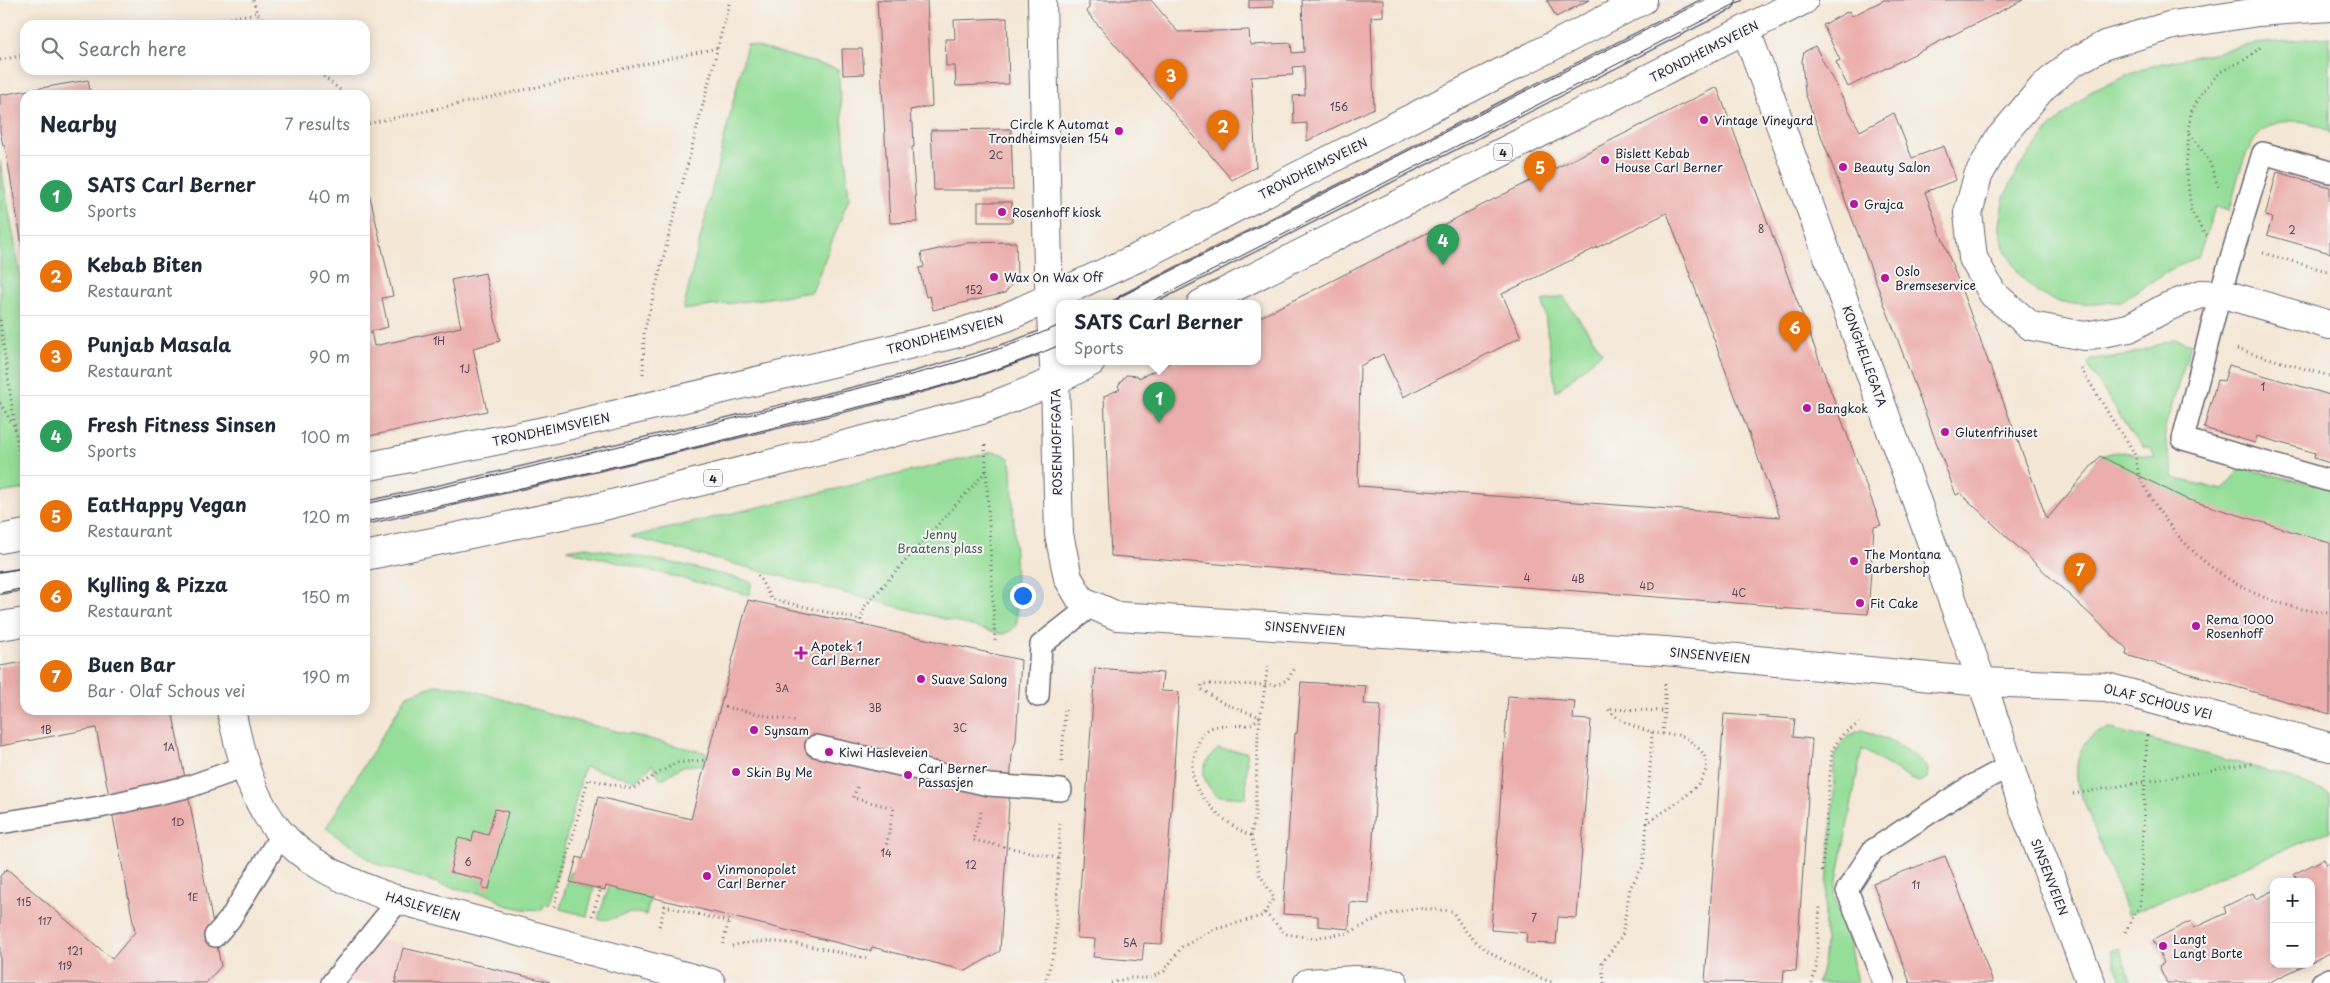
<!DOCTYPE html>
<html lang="en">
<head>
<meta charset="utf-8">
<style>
	:root { --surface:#fff; --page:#f2f2f3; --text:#1f2937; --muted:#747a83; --line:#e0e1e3; --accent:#b45309 }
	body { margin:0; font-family:"Playpen Sans",sans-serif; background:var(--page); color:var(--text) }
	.controls { position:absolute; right:15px; bottom:15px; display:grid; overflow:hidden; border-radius:10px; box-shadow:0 2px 12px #0003 }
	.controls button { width:45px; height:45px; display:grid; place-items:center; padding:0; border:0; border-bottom:1px solid var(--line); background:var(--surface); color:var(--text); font:25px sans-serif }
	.you { position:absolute; left:1022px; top:595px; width:18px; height:18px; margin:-12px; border:4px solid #fff; border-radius:50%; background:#1a73e8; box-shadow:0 0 0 8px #1a73e833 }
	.badge { display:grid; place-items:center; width:32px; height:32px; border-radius:50%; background:var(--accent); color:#fff; font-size:16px; font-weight:700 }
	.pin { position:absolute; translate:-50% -41px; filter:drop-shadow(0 1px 2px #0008) }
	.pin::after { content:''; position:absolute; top:26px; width:18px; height:15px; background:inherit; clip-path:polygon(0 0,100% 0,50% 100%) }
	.popup { position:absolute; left:1056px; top:300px; width:205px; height:65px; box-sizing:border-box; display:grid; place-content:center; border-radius:10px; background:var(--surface); filter:drop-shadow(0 1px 4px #0005); font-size:16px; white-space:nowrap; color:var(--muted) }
	.popup b { font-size:19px; color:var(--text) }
	.popup::after { content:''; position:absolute; left:50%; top:100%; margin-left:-10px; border:10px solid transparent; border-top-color:var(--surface) }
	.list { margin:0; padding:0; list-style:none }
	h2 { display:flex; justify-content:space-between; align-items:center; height:65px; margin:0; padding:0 20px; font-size:21px }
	h2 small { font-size:16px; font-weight:400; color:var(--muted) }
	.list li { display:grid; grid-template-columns:32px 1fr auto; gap:15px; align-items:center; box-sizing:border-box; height:80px; padding:0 20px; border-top:1px solid var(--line) }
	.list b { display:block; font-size:19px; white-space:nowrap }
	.list p { margin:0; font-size:16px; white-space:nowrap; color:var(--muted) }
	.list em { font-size:16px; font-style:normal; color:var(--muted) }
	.icon { flex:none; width:28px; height:28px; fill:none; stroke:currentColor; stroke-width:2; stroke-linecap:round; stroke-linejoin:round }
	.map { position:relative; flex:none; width:2330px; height:983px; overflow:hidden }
	.search { position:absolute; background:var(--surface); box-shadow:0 2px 12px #0003; left:20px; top:20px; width:350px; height:55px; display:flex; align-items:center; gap:12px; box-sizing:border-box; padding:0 18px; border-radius:15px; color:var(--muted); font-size:19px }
	.panel { position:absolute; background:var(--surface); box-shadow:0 2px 12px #0003; left:20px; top:90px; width:350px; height:625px; border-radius:15px }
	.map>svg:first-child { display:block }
</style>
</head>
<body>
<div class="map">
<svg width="2330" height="983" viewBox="0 0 2330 983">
	<rect width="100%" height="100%" fill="#f6f6f2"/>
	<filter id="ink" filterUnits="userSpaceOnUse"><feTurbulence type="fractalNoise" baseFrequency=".02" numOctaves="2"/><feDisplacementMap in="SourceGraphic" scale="10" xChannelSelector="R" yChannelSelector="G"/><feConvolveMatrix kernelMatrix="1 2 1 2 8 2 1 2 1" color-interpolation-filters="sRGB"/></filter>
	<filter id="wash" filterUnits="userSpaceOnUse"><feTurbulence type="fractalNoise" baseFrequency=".0096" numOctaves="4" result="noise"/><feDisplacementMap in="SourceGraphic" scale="20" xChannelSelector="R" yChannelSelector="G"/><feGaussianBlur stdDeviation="1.12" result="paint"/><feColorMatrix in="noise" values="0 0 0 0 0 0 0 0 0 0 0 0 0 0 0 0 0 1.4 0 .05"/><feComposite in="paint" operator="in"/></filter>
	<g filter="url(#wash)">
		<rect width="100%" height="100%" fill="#f4e7d5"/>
		<path fill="#f7d0ca" d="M375,940L405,943L395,983H345Z"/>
		<g fill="#95de99" stroke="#5c806a">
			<path d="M2330,37V135C2322,125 2307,121 2295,121C2247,118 2239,174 2230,210L2215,208L2198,257L2168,271L2121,301L2096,304L2061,303L2036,292L2019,274L2004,248L1999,224L2004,197L2020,166L2051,127L2090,92L2149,66L2254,44Z"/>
			<path d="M747,44L838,69L849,198L812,292L683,310Z"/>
			<path d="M0,161L25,301V489L0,493Z"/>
			<path d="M1563,296L1602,352L1556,392L1543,301Z"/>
			<path d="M2176,339L2191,344L2165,427L2166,443L2174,478L2223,490L2242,468L2330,488V711L2047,519L2100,456L2119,451L2155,458L2151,448L2143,447L2130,432L2087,364L2091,360L2124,356Z"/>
			<path d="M993,452L1003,454L1010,459L1012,468L1017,622C1014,630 1010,632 1002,634L631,537Z"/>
			<path d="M586,547L684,565L752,582L749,595L567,550Z"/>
			<path d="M435,685L462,687L575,721L707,753L704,764L683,766L661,780L652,764L649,769L636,780L584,767L549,906L544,904L542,910L523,909L505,905L489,895L450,887L376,864L326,828L407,695Z"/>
			<path d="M2112,729L2283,775L2330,794V831L2128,915L2078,786C2073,759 2082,732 2112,729Z"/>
			<path d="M1862,730C1881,736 1918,753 1928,769L1927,778L1919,782L1910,779L1862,749L1834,896L1849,942L1857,983H1817C1828,958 1824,934 1825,908C1828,870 1832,831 1834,793C1835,777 1831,763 1839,748C1844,738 1851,734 1862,730Z"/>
			<path d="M1218,749L1247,752L1246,798L1217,796C1199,778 1199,766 1218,749Z"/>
			<path d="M570,872H573L571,882L594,888L587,916L560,909Z"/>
			<path d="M609,886L651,896L646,915C622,908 616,923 598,919Z"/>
			<path d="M2119,948L2132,983H2122L2110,951Z"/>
		</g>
		<g id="blocks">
			<g fill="#ecaeac" fill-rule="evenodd">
				<path d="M877,0H927L932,106L910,110L911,122L913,123L914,147H912L917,222L890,223Z"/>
				<path d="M1089,0H1151L1178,32L1249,30L1250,45L1291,43L1292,53L1304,52L1302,0H1383V16L1371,17L1374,108L1307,141V123L1294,124L1293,96L1305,95L1304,66L1292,67L1293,75L1251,77L1256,167L1232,180L1086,11L1089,8Z"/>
				<path d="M1249,0H1273V7L1249,8Z"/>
				<path d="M1547,0H1589L1556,17Z"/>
				<path d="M1884,0H2023L1848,87L1836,62L1840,60L1823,25L1849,11L1852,16Z"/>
				<path d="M1007,18L1009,84L956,86L955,66H946L945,39H955L954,20Z"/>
				<path d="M1815,46L1860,131L1894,113L1912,158L1944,146L1956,180L1925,192L2047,519L2100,456L2186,499L2330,543V714L2126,655L2127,649L1960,493L1956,495L1805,93L1802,61L1804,52Z"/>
				<path d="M842,49H862L864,74L843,75Z"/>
				<path d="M88,80L91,95H25L24,256L5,146H3L0,130V95Z"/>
				<path d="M1717,87L1881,525L1874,527L1868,614L1776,608V606L1111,556L1104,396L1120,389L1118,386L1126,375L1138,376L1139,378L1172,362H1258V318ZM1667,213L1780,517L1358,486L1360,366L1383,354L1403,397L1521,337L1502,294Z"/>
				<path d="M1011,129L1013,190H934L931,130Z"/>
				<path d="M2277,172L2330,187V253L2267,235L2272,218L2265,216Z"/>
				<path d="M365,175L393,296L382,298L388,327L371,331L374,346L461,327L451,280L485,273L500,341L473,348L487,411L365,437Z"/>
				<rect x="978" y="202" width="34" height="20"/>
				<path d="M1016,242L1017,277L1005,293L933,310L930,296L926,297L919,268L924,267L921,253L965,243Z"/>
				<path d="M2229,365L2330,395V463L2314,458L2315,453L2257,436L2255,443L2204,428L2217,380L2224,381Z"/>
				<path d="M748,600L1021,660L1016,740L1012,754L1000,951L966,971L872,947L871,951L606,886L605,890L570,882L577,857L583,859L598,797L691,819Z"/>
				<path d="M25,662V710H172L221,966L206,983H0V876L7,869L112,959L135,932L96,728L0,746V666Z"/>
				<path d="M1095,668L1163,673L1161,691L1179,692L1162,944L1144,943L1142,961L1093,957L1095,939L1077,938Z"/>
				<path d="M1301,682L1366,686L1364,704L1381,705L1369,904L1350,902L1349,929L1318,926V916L1283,914L1295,733L1297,734Z"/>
				<path d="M1508,696L1575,701L1573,719L1591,720L1577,918L1558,917L1556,944L1526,943L1527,933L1491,930Z"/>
				<path d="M1724,714L1795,719L1793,737L1812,739L1796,971L1784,970L1783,983L1705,982Z"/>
				<path d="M495,809L508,812L489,889L482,888L484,880L450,872L458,838L472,841L474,831L488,835Z"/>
				<path d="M1945,856L1958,888L1993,983H1910L1873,883Z"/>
				<path d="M2324,859L2327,865L2330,863V953L2311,962V882H2292L2297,879L2294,874Z"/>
				<path d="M2274,890V964H2307L2268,983H2167L2159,966L2164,963L2153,940L2191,921L2194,928L2226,913L2224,907L2253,893L2256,899Z"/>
				<path d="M403,948L550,982V983H395Z"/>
			</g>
		</g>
	</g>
	<g filter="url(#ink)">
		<use href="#blocks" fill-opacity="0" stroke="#6c6771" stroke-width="1"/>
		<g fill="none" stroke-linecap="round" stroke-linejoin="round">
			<g stroke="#6c6771" stroke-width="24">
				<g id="lane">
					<path d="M2330,172L2263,153L2220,294L2183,439L2330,481"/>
					<path d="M1128,304L1725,0"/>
					<path d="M365,513C492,486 618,455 744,425C851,399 958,376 1060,335"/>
					<path d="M0,583L25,579"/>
					<path d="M1038,696L1041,645L1092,605"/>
					<path d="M816,746L989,785L1061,790"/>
					<path d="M0,823L100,807L191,786L244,767"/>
					<path d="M215,936L230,919L281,835"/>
					<path d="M332,983L399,900"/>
					<path d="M1884,983L1847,890L1873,850L1963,791L2009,766"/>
					<path d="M2322,983L2330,979"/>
				</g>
			</g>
			<g stroke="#6c6771" stroke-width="30">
				<g id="street">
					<path d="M1042,0L1048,267L1055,381L1059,534L1068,578L1081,600L1117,616L1665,651L1982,682L2106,687L2330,747"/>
					<path d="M2330,7L2258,12L2173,25L2105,45L2072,63L2043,87L1998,140L1978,176L1968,213L1973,258L1993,294L2031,326L2085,336L2129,328L2167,307L2201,294L2227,295L2330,325"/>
					<path d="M1746,30L1982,682L2022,804L2091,983"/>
				</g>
			</g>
			<g stroke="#6c6771" stroke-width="30">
				<g id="secondary">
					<path d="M231,710C254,823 283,859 392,898L711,983"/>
					<path d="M1308,983L1355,980L1394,983"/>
				</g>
			</g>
			<g stroke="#6c6771" stroke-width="30">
				<g id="primary">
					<path d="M1201,304L1804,0"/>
					<path d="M365,467L554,429L963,332L1007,317L1139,257L1643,0"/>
					<path d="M0,539L25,534"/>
					<path d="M365,556L600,507L982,410L1055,381L1091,362"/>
					<path d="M0,626L25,622"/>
				</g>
			</g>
			<g stroke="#6c6771" stroke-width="3" stroke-dasharray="1 4" stroke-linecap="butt">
				<path d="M253,0L257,13L269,25"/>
				<path d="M190,25L257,13"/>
				<path d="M0,60L25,55"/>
				<path d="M316,70L346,95"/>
				<path d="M365,122L366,124L718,48"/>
				<path d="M2190,133L2209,161L2219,189"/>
				<path d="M2207,235L2204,234L2191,210L2186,166L2191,112L2203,91L2220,72L2246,59L2262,46"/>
				<path d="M2263,253L2330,272"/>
				<path d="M0,320L15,428"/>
				<path d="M2237,349L2330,376"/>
				<path d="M2081,369C2093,387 2104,406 2115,424C2121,433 2129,443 2134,453C2137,461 2137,471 2141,479C2177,554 2246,606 2330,613"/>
				<path d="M643,374L644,332L730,0"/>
				<path d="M0,403L15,428L25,488"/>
				<path d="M985,445L995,642"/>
				<path d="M758,575L771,599L861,620"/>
				<path d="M863,625L861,620L865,606L988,469"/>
				<path d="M725,707L798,722"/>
				<path d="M1663,734L1665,711"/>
				<path d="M1062,761L1065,710"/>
				<path d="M857,787L853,798L894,808L886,847"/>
				<path d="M2073,794L2255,763"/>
				<path d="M981,812L973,840L1058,858"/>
				<path d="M1647,823L1652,732"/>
				<path d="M1251,835C1232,830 1200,800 1194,781C1191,769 1193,758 1197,747C1199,741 1201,735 1206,731C1221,720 1236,729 1251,724C1254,723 1257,719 1260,717L1223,703L1201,689L1202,684L1276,685L1287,680L1296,667"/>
				<path d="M1822,871L1832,750L1842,735L1859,723"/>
				<path d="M554,907L588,779L632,789L676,763L705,760"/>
				<path d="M1265,913L1286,934L1312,938L1348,933L1385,915L1414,908L1452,911C1458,920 1463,929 1470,936C1488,955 1530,975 1554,983"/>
				<path d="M592,916L601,889"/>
				<path d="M659,926L665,906L729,922"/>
				<path d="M2125,932L2140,905L2147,732"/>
				<path d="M723,944L730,916"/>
				<path d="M732,946C775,934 823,950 866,958"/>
				<path d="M1045,983L1055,948L1060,820"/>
				<path d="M1111,983L1129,978H1150L1164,971L1182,947L1213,930L1262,916L1274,898L1260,875L1251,835L1255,816L1258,734L1268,665"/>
				<path d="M1604,983L1602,963L1622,936L1630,888L1643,866L1647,823C1666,809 1726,778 1700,750C1695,745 1689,739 1682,736C1676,734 1669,735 1663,734C1644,731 1621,724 1608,709L1665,711V684"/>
				<path d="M1812,983L1816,968L1820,907"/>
			</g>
			<use href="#lane" stroke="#fff" stroke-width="21"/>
			<use href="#street" stroke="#fff" stroke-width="28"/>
			<use href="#secondary" stroke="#fff" stroke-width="28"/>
			<use href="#primary" stroke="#fff" stroke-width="28"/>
			<g stroke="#22223b" stroke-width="1">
				<path d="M1106,304L1705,0"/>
				<path d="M1147,304L1743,0"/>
				<path d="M365,504C506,474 645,440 785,406C877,383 973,364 1060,325"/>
				<path d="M365,522C508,492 650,459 792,423C882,401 975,382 1060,345"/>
				<path d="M0,572L25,568"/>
				<path d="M0,593L25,588"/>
			</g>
		</g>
	</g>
	<g fill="#b5179e" stroke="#f6f6f2" stroke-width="2">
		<circle cx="1704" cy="120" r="5"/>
		<circle cx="1119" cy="131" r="5"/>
		<circle cx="1605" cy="160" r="5"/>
		<circle cx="1843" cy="167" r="5"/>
		<circle cx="1854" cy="204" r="5"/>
		<circle cx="1002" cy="212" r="5"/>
		<circle cx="994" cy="277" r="5"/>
		<circle cx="1885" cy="278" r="5"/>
		<circle cx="1807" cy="408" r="5"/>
		<circle cx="1945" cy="432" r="5"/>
		<circle cx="1854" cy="561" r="5"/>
		<circle cx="1860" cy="603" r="5"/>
		<circle cx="2196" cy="626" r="5"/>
		<path d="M798.5 645.5h5v5h5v5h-5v5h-5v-5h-5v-5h5z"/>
		<circle cx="921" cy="679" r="5"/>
		<circle cx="754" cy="730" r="5"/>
		<circle cx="829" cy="752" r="5"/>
		<circle cx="736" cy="772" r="5"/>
		<circle cx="908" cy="775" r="5"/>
		<circle cx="707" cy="876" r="5"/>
		<circle cx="2163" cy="946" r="5"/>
	</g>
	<g text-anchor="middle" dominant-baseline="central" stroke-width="4" stroke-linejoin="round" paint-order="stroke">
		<g font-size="10" fill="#544557">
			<text x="1339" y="106">156</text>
			<text x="996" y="154">2C</text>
			<text x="1761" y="228">8</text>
			<text x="2292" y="229">2</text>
			<text x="974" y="289">152</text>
			<text x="439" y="340">1H</text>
			<text x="465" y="368">1J</text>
			<text x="2263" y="386">1</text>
			<text x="1527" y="577">4</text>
			<text x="1578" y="578">4B</text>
			<text x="1647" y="585">4D</text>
			<text x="1739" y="592">4C</text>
			<text x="782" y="687">3A</text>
			<text x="875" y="707">3B</text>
			<text x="960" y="727">3C</text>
			<text x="46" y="729">1B</text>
			<text x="169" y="746">1A</text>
			<text x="178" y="821">1D</text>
			<text x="886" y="852">14</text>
			<text x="468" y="861">6</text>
			<text x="971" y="864">12</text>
			<text x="1916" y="884">11</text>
			<text x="193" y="896">1E</text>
			<text x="24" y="901">115</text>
			<text x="1534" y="917">7</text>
			<text x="45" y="920">117</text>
			<text x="1130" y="942">5A</text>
			<text x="75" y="950">121</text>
			<text x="65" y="965">119</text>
		</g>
		<g fill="#f6f6f2" stroke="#626272" stroke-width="1">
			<rect x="1494" y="143.5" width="18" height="17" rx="4"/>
			<rect x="704" y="469.5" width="18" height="17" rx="4"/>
		</g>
		<g font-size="11" font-weight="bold" fill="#22223b">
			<text x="1503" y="152">4</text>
			<text x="713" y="478">4</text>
		</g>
		<g font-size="12" fill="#22223b" stroke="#f6f6f2">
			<text transform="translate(1704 51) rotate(-27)">TRONDHEIMSVEIEN</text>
			<text transform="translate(1313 168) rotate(-27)">TRONDHEIMSVEIEN</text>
			<text transform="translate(945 334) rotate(-15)">TRONDHEIMSVEIEN</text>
			<text transform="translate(1865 356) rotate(70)">KONGHELLEGATA</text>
			<text transform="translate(551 429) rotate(-12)">TRONDHEIMSVEIEN</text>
			<text transform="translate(1056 442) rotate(-91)">ROSENHOFFGATA</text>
			<text transform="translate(1305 628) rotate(4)">SINSENVEIEN</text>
			<text transform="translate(1710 655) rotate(5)">SINSENVEIEN</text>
			<text transform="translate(2158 701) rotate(14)">OLAF SCHOUS VEI</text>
			<text transform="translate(2050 877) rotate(69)">SINSENVEIEN</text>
			<text transform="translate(423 906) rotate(16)">HASLEVEIEN</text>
		</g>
		<g font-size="12" fill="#22223b" stroke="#f6f6f2" text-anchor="start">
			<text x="1714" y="120">Vintage Vineyard</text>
			<text x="1109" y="124" text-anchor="end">Circle K Automat<tspan x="1109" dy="14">Trondheimsveien 154</tspan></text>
			<text x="1615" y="153">Bislett Kebab<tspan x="1615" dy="14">House Carl Berner</tspan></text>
			<text x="1853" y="167">Beauty Salon</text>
			<text x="1864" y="204">Grajca</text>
			<text x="1012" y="212">Rosenhoff kiosk</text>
			<text x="1895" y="271">Oslo<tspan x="1895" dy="14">Bremseservice</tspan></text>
			<text x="1004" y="277">Wax On Wax Off</text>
			<text x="1817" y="408">Bangkok</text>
			<text x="1955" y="432">Glutenfrihuset</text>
			<text x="1864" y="554">The Montana<tspan x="1864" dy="14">Barbershop</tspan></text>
			<text x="1870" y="603">Fit Cake</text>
			<text x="2206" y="619">Rema 1000<tspan x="2206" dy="14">Rosenhoff</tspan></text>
			<text x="811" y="646">Apotek 1<tspan x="811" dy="14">Carl Berner</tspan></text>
			<text x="931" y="679">Suave Salong</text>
			<text x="764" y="730">Synsam</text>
			<text x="839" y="752">Kiwi Hasleveien</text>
			<text x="918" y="768">Carl Berner<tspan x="918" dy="14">Passasjen</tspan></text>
			<text x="746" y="772">Skin By Me</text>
			<text x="717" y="869">Vinmonopolet<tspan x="717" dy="14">Carl Berner</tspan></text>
			<text x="2173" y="939">Langt<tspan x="2173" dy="14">Langt Borte</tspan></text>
		</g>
		<g font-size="12" fill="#445a57" stroke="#f6f6f2">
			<text x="940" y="534">Jenny<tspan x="940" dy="14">Braatens plass</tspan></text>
		</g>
	</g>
</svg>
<div class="controls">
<button>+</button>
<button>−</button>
</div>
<div class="you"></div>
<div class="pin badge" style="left:1159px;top:423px;background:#2e9e5b">1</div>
<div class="popup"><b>SATS Carl Berner</b>Sports</div>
<div class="pin badge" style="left:1223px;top:151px;background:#e8710a">2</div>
<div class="pin badge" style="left:1171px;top:100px;background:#e8710a">3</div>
<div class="pin badge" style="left:1443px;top:265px;background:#2e9e5b">4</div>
<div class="pin badge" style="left:1540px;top:192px;background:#e8710a">5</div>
<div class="pin badge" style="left:1795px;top:352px;background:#e8710a">6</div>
<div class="pin badge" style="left:2080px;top:594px;background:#e8710a">7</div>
<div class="search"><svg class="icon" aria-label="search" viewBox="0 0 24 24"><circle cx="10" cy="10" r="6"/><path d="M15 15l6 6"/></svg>Search here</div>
<section class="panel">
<h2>Nearby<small>7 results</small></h2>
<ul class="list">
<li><span class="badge" style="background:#2e9e5b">1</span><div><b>SATS Carl Berner</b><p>Sports</p></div><em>40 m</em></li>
<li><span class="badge" style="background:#e8710a">2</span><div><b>Kebab Biten</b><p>Restaurant</p></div><em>90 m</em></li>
<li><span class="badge" style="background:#e8710a">3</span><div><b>Punjab Masala</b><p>Restaurant</p></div><em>90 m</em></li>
<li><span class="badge" style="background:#2e9e5b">4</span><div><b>Fresh Fitness Sinsen</b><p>Sports</p></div><em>100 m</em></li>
<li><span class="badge" style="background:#e8710a">5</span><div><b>EatHappy Vegan</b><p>Restaurant</p></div><em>120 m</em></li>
<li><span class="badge" style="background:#e8710a">6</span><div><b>Kylling &amp; Pizza</b><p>Restaurant</p></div><em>150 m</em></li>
<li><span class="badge" style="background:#e8710a">7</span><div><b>Buen Bar</b><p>Bar · Olaf Schous vei</p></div><em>190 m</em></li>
</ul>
</section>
</div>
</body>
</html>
